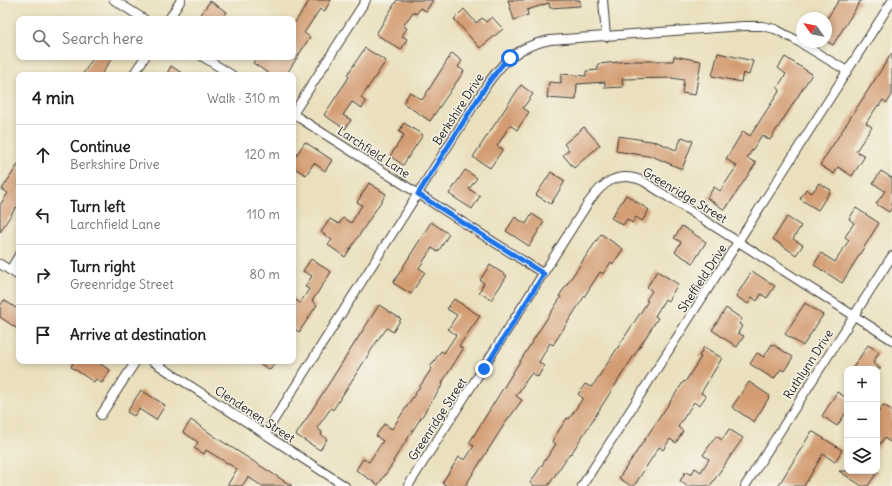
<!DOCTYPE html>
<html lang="en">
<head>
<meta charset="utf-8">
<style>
	:root { --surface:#fff; --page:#f2f2f2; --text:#222; --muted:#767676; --line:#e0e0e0 }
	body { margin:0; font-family:Delius,sans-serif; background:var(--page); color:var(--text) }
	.controls { position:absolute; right:12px; bottom:12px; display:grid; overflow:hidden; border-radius:8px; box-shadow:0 2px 6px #0003 }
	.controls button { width:36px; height:36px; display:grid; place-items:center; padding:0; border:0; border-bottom:1px solid var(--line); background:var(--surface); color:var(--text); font:20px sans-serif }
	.compass { position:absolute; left:796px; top:12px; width:36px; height:36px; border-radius:50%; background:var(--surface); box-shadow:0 2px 6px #0003; rotate:303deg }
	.stop { position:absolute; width:12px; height:12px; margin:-9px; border:3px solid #1a73e8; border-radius:50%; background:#fff }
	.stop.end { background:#1a73e8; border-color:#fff; box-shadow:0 1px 4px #0008 }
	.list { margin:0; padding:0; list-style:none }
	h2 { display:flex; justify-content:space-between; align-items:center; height:52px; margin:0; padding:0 16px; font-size:17px }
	h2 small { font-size:13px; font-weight:400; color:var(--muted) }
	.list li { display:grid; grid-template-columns:26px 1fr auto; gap:12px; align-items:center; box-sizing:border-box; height:60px; padding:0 16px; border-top:1px solid var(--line) }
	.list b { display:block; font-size:15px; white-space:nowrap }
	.list p { margin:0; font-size:13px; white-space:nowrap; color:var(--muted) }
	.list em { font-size:13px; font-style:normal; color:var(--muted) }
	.icon { flex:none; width:22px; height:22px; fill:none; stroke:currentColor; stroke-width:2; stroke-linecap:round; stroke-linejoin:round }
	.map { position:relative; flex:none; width:892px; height:486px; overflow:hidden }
	.search { position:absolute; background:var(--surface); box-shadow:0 2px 6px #0003; left:16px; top:16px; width:280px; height:44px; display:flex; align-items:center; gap:10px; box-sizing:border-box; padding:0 14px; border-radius:8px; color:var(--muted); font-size:15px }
	.panel { position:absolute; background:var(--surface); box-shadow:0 2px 6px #0003; left:16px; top:72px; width:280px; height:292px; border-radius:8px }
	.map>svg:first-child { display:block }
</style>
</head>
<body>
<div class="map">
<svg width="892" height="486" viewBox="0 0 892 486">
	<rect width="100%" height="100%" fill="#f7f3e8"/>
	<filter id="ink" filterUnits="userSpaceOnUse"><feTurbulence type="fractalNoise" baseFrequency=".025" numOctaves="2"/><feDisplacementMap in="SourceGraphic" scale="8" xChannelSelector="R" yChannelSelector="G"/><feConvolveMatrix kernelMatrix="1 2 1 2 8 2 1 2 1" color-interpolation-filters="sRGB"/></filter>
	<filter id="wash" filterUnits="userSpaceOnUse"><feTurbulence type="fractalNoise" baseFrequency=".012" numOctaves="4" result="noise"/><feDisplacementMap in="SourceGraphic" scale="16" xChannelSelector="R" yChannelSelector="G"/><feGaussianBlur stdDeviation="0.9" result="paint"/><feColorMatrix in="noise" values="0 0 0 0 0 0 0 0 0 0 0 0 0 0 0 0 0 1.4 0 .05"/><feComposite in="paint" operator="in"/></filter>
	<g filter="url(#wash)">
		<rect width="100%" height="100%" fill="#eae0bd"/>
		<g id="blocks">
			<g fill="#d39c72">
				<path d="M310,0H331L324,12L320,9L304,33L310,37L286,75H271L253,63L257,57H293V25Z"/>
				<path d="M397,0H433L426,11L421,8L416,14L413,12L403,26L407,28L402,36L407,39L401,50L376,34Z"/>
				<path d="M508,0H580V6L550,8L549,3L527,10L528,15L514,20Z"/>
				<path d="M839,0H861L833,45L826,41V20Z"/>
				<path d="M210,1L227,12L222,19H198Z"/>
				<path d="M464,9L476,23L482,18L486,22L492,17L503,29L480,48L454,19Z"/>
				<path d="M365,48L386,61L361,98L366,102L362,108L352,102L343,115L351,120L345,129L324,115L349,77L347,75Z"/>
				<path d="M452,53L462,61L458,67L464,71L430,121L403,103L410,92L422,100Z"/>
				<path d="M718,53L753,61L749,75L743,73L741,82L712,76Z"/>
				<path d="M892,53V95L887,103L883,100L879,106L878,105L866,123L872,127L856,151L865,156L852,176L838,167L834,174L820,165Z"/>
				<path d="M674,56L701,61L695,95L682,93L684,80L672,78L622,79L623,87L605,88V82L577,84L576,100L547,98L549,82L561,83V74L586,76V71L598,70V64L630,61H673Z"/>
				<path d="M94,57H113L101,75H82Z"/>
				<path d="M785,57L812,74L770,140L762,135L747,158L756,163L725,210L707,198L714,187L720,191L737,166L726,159L743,131L750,136L780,90L777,88L786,74L778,68Z"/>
				<path d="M171,66L185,75H166Z"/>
				<path d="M521,85L533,94L523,108L529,112L517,130L510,125L497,146L503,149L490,168L473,157Z"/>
				<path d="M404,123L423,135L403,165L390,156L404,135L399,132Z"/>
				<path d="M584,127L600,145L574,168L563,155L569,150L564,144Z"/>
				<path d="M618,136L657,142L676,150L682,137L693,141L682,169L654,157L616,151Z"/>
				<path d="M305,142L332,160L325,171L314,163L306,175L293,167V160Z"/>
				<path d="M19,163V209L16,207L0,232V205L8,193L2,189Z"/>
				<path d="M465,170L477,178L469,189L480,196L472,209L449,194Z"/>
				<path d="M881,171L892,178V207L889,212L876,204L885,191L873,183Z"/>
				<path d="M551,172L565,181L551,204L536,195Z"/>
				<path d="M369,183L386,194L345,257L328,245L332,240L321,232L330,219L339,224L343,218L351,223L362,205L357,202Z"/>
				<path d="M819,183L831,190L818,210L800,199L806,189L812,193Z"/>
				<path d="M626,195L649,210L642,221L636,217L632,223L627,219L623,225L611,218Z"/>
				<path d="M856,208L879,223L842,283L814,265L821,253L835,262L849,240L845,237L854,223L849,219Z"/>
				<path d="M532,214L544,222L529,246L506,231L515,217L526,224Z"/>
				<path d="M787,217L801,226L793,239L803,245L796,255L773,239Z"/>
				<path d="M431,222L449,234L438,252L432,248L419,268L425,272L411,294L393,283Z"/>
				<path d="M682,226L706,242L693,263L675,252L681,242L674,238Z"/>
				<path d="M601,234L623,249L613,264L611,262L603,274L600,272L553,345L550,343L539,362L544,366L538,377L532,373L528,378L516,396L522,400L510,417H509L465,486H447L442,483L459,457L465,460L474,446L469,443L537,334L561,297L559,296Z"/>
				<path d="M311,259L331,272L312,301L317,305L299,332L293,328V298L300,303L309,289L305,287L312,276L303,271Z"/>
				<path d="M490,265L507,276L491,300L479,292L484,283L480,280Z"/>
				<path d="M657,271L678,284L668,301L665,299L655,316L658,318L571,454L570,453L548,486H535L530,483L556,444L552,441L567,418L569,419L583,398L578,394L585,384L591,387L596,381L648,301L646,300L652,291L647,287Z"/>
				<path d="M752,271L775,286L767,298L761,294L757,301L752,297L748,304L736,296Z"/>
				<path d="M454,299L480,316L459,346L463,349L442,383L443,384L393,461L394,462L378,485L356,470L363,459L369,462L383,441L376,436L384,424L392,429L432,368L430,367L441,351L444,353L456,335L448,329L457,315L447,309Z"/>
				<path d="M4,300L19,310V330L0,317V306Z"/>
				<path d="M805,303L823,315L803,346L785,334Z"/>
				<path d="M379,305L401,319L393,332L387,328L382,335H381L333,410L331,408L317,428L322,432L321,435L327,439L320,450L296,435Z"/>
				<path d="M726,308L742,319L739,324L742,326L738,333L744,336L737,347L712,330Z"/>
				<path d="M772,344L793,357L784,371L781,369L774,379L750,364L757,353L764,357Z"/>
				<path d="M868,345L879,352L873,363L881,369H852Z"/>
				<path d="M704,347L722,358L701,393L706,396L699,406L694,402L678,427L683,431L676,443L670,439L663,450L659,447L634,486H631L619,478L684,381L685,382L701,357L699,356Z"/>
				<path d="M74,361H95L110,370L102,383L96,379L94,382L71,367Z"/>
				<path d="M256,361H276L270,370Z"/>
				<path d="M749,382L770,396L754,422L732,407Z"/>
				<path d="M141,390L165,405L156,420L139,409L134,416L127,412Z"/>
				<path d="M837,392L847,398V411L837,426L822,416Z"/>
				<path d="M883,405L892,410V443L884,438L877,449V414Z"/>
				<path d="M191,420L220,440L292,486H262L248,477L242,486H227L237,469L206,450L204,454L194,448L198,442L183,432Z"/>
				<path d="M729,429L743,438L710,486H687L680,481L686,471L691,475L695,468L701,472L709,459L703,455L716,436L722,440Z"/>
				<path d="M812,431L842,450L835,462L823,454L804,486H778Z"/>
				<path d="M839,471H878L868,486H862Z"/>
			</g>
		</g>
	</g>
	<g filter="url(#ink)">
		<use href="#blocks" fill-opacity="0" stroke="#3b3934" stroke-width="1"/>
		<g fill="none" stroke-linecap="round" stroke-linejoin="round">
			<g stroke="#3b3934" stroke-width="10">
				<g id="minor">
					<path d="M114,0L144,19"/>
					<path d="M603,0L606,37"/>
					<path d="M169,19L181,0"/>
					<path d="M203,57L232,75"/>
					<path d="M133,75L145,57"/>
					<path d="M293,114L544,274"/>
					<path d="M293,114L366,0"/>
					<path d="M0,264L19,276"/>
					<path d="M10,270L19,255"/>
					<path d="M152,361L345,486"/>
					<path d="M101,415L136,361"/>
					<path d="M265,434L488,83C506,58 520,46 550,40L743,26H762L775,29L794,39L847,71"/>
					<path d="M408,486L588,203C602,183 617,170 643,181L892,340"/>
					<path d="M582,486L892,1"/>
					<path d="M745,486L892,256"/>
				</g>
			</g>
			<use href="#minor" stroke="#fff" stroke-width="8"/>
		</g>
	</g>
	<g fill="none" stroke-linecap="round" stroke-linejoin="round" filter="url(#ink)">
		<path stroke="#1a73e8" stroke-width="5" d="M484,369L544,274L418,194L488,83L502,65L510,58"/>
	</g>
	<g text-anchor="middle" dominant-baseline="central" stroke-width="3" stroke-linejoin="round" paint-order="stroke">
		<g font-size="12" fill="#1c1c1c" stroke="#f7f3e8">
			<text transform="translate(458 109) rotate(-57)">Berkshire Drive</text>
			<text transform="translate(374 152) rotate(33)">Larchfield Lane</text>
			<text transform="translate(685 195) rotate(31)">Greenridge Street</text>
			<text transform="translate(702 278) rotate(-57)">Sheffield Drive</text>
			<text transform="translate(808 364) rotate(-57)">Ruthlynn Drive</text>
			<text transform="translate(255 414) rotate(33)">Clendenen Street</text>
			<text transform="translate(437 419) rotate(-57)">Greenridge Street</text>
		</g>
	</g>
</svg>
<div class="controls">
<button>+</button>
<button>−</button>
<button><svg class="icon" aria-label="layers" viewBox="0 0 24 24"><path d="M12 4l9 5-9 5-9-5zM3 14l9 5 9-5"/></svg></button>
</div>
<svg class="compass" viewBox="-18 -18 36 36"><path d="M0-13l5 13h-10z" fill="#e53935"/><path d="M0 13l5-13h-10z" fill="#767676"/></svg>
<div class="stop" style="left:510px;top:58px"></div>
<div class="stop end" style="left:484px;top:369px"></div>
<div class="search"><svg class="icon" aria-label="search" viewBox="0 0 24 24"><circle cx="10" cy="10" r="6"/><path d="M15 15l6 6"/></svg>Search here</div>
<section class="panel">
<h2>4 min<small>Walk · 310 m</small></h2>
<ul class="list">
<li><svg class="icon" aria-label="ahead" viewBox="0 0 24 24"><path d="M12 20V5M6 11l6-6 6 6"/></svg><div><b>Continue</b><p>Berkshire Drive</p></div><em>120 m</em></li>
<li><svg class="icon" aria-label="left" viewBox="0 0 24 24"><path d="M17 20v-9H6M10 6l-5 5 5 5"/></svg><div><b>Turn left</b><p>Larchfield Lane</p></div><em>110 m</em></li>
<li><svg class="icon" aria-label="right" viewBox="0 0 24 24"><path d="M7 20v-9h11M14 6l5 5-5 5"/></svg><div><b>Turn right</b><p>Greenridge Street</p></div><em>80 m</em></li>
<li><svg class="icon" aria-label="arrive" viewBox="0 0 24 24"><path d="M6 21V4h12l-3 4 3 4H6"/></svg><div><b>Arrive at destination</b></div></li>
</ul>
</section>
</div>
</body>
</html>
